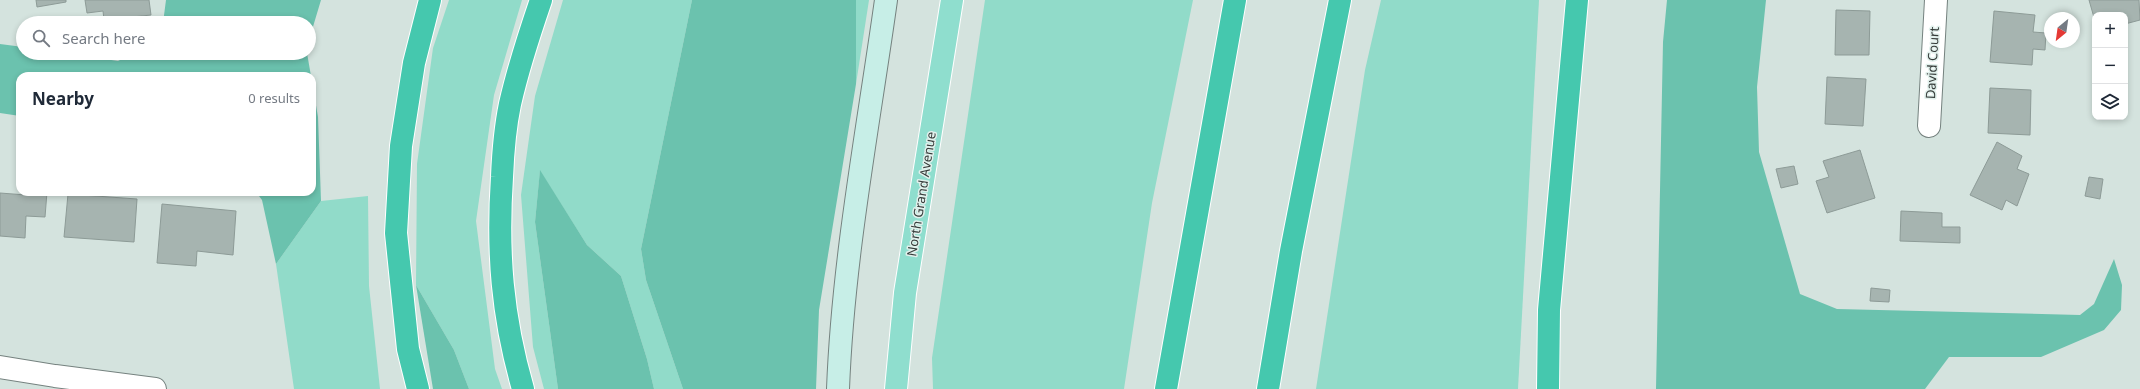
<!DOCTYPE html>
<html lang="en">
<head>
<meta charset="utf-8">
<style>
	:root { --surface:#fff; --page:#f6f6f7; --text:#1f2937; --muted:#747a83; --line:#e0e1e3 }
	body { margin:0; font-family:"Noto Sans",sans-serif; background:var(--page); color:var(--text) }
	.controls { position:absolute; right:12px; top:12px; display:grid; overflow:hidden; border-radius:8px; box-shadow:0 2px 6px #0003 }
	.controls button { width:36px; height:36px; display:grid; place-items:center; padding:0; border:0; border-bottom:1px solid var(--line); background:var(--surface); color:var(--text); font:20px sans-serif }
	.compass { position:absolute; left:2044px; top:12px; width:36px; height:36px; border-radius:50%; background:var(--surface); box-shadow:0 2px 6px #0003; rotate:209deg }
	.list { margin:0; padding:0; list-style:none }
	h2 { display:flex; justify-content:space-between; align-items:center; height:52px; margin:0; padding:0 16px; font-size:17px }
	h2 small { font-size:13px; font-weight:400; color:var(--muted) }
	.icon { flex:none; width:22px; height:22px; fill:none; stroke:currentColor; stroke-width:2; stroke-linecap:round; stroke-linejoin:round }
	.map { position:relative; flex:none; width:2140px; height:389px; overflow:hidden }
	.search { position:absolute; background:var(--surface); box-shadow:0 2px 6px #0003; left:16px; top:16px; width:300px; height:44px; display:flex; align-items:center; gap:10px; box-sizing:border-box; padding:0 14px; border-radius:22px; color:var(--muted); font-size:15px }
	.panel { position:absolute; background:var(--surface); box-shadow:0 2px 6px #0003; left:16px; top:72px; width:300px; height:124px; border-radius:12px }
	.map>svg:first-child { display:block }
</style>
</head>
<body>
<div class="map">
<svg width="2140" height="389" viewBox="0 0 2140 389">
	<rect width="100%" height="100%" fill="#d4e3de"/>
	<g fill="#91dbc9">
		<path d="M449,0H522L494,95L476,221L495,369L502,389H469L454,350L416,285L417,164L433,48Z"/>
		<path d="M563,0H692L641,249L646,280L683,389H654L647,359L621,276L587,245L540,171L535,222L558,389H544L533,347L521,195L535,96Z"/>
		<path d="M856,0H869L856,84Z"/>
		<path d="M985,0H1193L1152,203L1124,389H933L932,358Z"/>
		<path d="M1381,0H1539L1518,389H1316L1365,70Z"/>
		<path d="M368,196L369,286L380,389H294L276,264L321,201Z"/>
	</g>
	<g fill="#6bc2ae">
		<path d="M166,0H321L309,40V23H163Z"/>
		<path d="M692,0H856V84L819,310L816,389H683L646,280L641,249Z"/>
		<path d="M1667,0H1766L1757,87L1759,152L1800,294L1837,309L2080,315L2094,304L2114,259L2122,285L2121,310L2104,330L2041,357H1949L1925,389H1656L1663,42Z"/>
		<path d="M0,44L23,47V53H64L118,61L134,53H307L311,76H20V116L0,113Z"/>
		<path d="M312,82L318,117L321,201L276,264L262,200L256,192H312Z"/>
		<path d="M540,170L587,245L621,276L647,359L654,389H558L535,222Z"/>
		<path d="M416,285L454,350L469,389H433Z"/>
	</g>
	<g fill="#a6b4b0" stroke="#8d9b97">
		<path d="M36,0H66V2L37,7Z"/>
		<path d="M85,0H149L151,15L104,20L103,11L87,13Z"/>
		<path d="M2089,0H2139L2140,20L2125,24V15H2095V21Z"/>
		<path d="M1836,10L1870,11L1869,55H1835Z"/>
		<path d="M1994,11L2035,15L2033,32L2046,33L2045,50L2033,49L2032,65L1990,62Z"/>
		<path d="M1827,77L1866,79L1863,126L1825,124Z"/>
		<path d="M1990,88L2031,90L2030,135L1988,133Z"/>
		<path d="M1997,142L2022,156L2017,169L2029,174L2017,206L2006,200L2002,210L1970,195Z"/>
		<path d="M1860,150L1875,198L1827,213L1816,181L1829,177L1823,161Z"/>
		<path d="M1794,166L1798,184L1781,188L1776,169Z"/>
		<path d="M2089,177L2103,179L2100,199L2085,196Z"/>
		<path d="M26,192H47L45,217L26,216L25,238L0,236V193L26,195Z"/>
		<path d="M68,194L137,199L134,242L64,237Z"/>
		<path d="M162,204L236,211L233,255L197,251L196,266L157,263Z"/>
		<path d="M1901,211L1942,213V227H1960V243L1900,241Z"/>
		<path d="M1871,288L1890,290L1889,302L1870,301Z"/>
	</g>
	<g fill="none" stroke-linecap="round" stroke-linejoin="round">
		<g stroke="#75827f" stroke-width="24">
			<g id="minor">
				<path d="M1929,126L1936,0"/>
				<path d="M0,367L55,376L155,389"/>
			</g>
		</g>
		<g stroke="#75827f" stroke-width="24">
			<path id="secondary" d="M838,389C843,258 868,129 886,0"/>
		</g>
		<g stroke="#fff" stroke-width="24">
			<path id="primary" d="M896,389L905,293L952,0"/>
		</g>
		<g stroke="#fff" stroke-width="24">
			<g id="motorway">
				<path d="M418,389L408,349L396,233L401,146L414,63L430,0"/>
				<path d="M523,389C502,316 497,252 502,177C503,153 505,128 510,104C518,69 529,35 541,0"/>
				<path d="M1166,389L1235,0"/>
				<path d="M1268,389L1291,251L1340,0"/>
				<path d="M1548,389L1549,310L1577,0"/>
			</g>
		</g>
		<use href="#minor" stroke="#fff" stroke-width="22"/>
		<use href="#secondary" stroke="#c7eee7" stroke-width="22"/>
		<use href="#primary" stroke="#8fdece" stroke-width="22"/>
		<use href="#motorway" stroke="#45c8ae" stroke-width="22"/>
	</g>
	<g text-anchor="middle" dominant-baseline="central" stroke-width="3" stroke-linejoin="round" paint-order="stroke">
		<g font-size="13" fill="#363c3a" stroke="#e1f0ec">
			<text transform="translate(1932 63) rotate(-87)">David Court</text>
			<text transform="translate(921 194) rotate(-81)">North Grand Avenue</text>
		</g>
	</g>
</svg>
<div class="controls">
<button>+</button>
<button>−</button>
<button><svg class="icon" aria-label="layers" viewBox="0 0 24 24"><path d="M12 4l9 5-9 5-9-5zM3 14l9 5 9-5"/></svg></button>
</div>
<svg class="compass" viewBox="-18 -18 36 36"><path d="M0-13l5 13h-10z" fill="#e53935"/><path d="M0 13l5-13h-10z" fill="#747a83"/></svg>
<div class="search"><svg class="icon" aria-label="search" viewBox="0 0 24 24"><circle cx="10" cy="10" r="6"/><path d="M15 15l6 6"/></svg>Search here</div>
<section class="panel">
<h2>Nearby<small>0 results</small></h2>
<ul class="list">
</ul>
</section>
</div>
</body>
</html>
